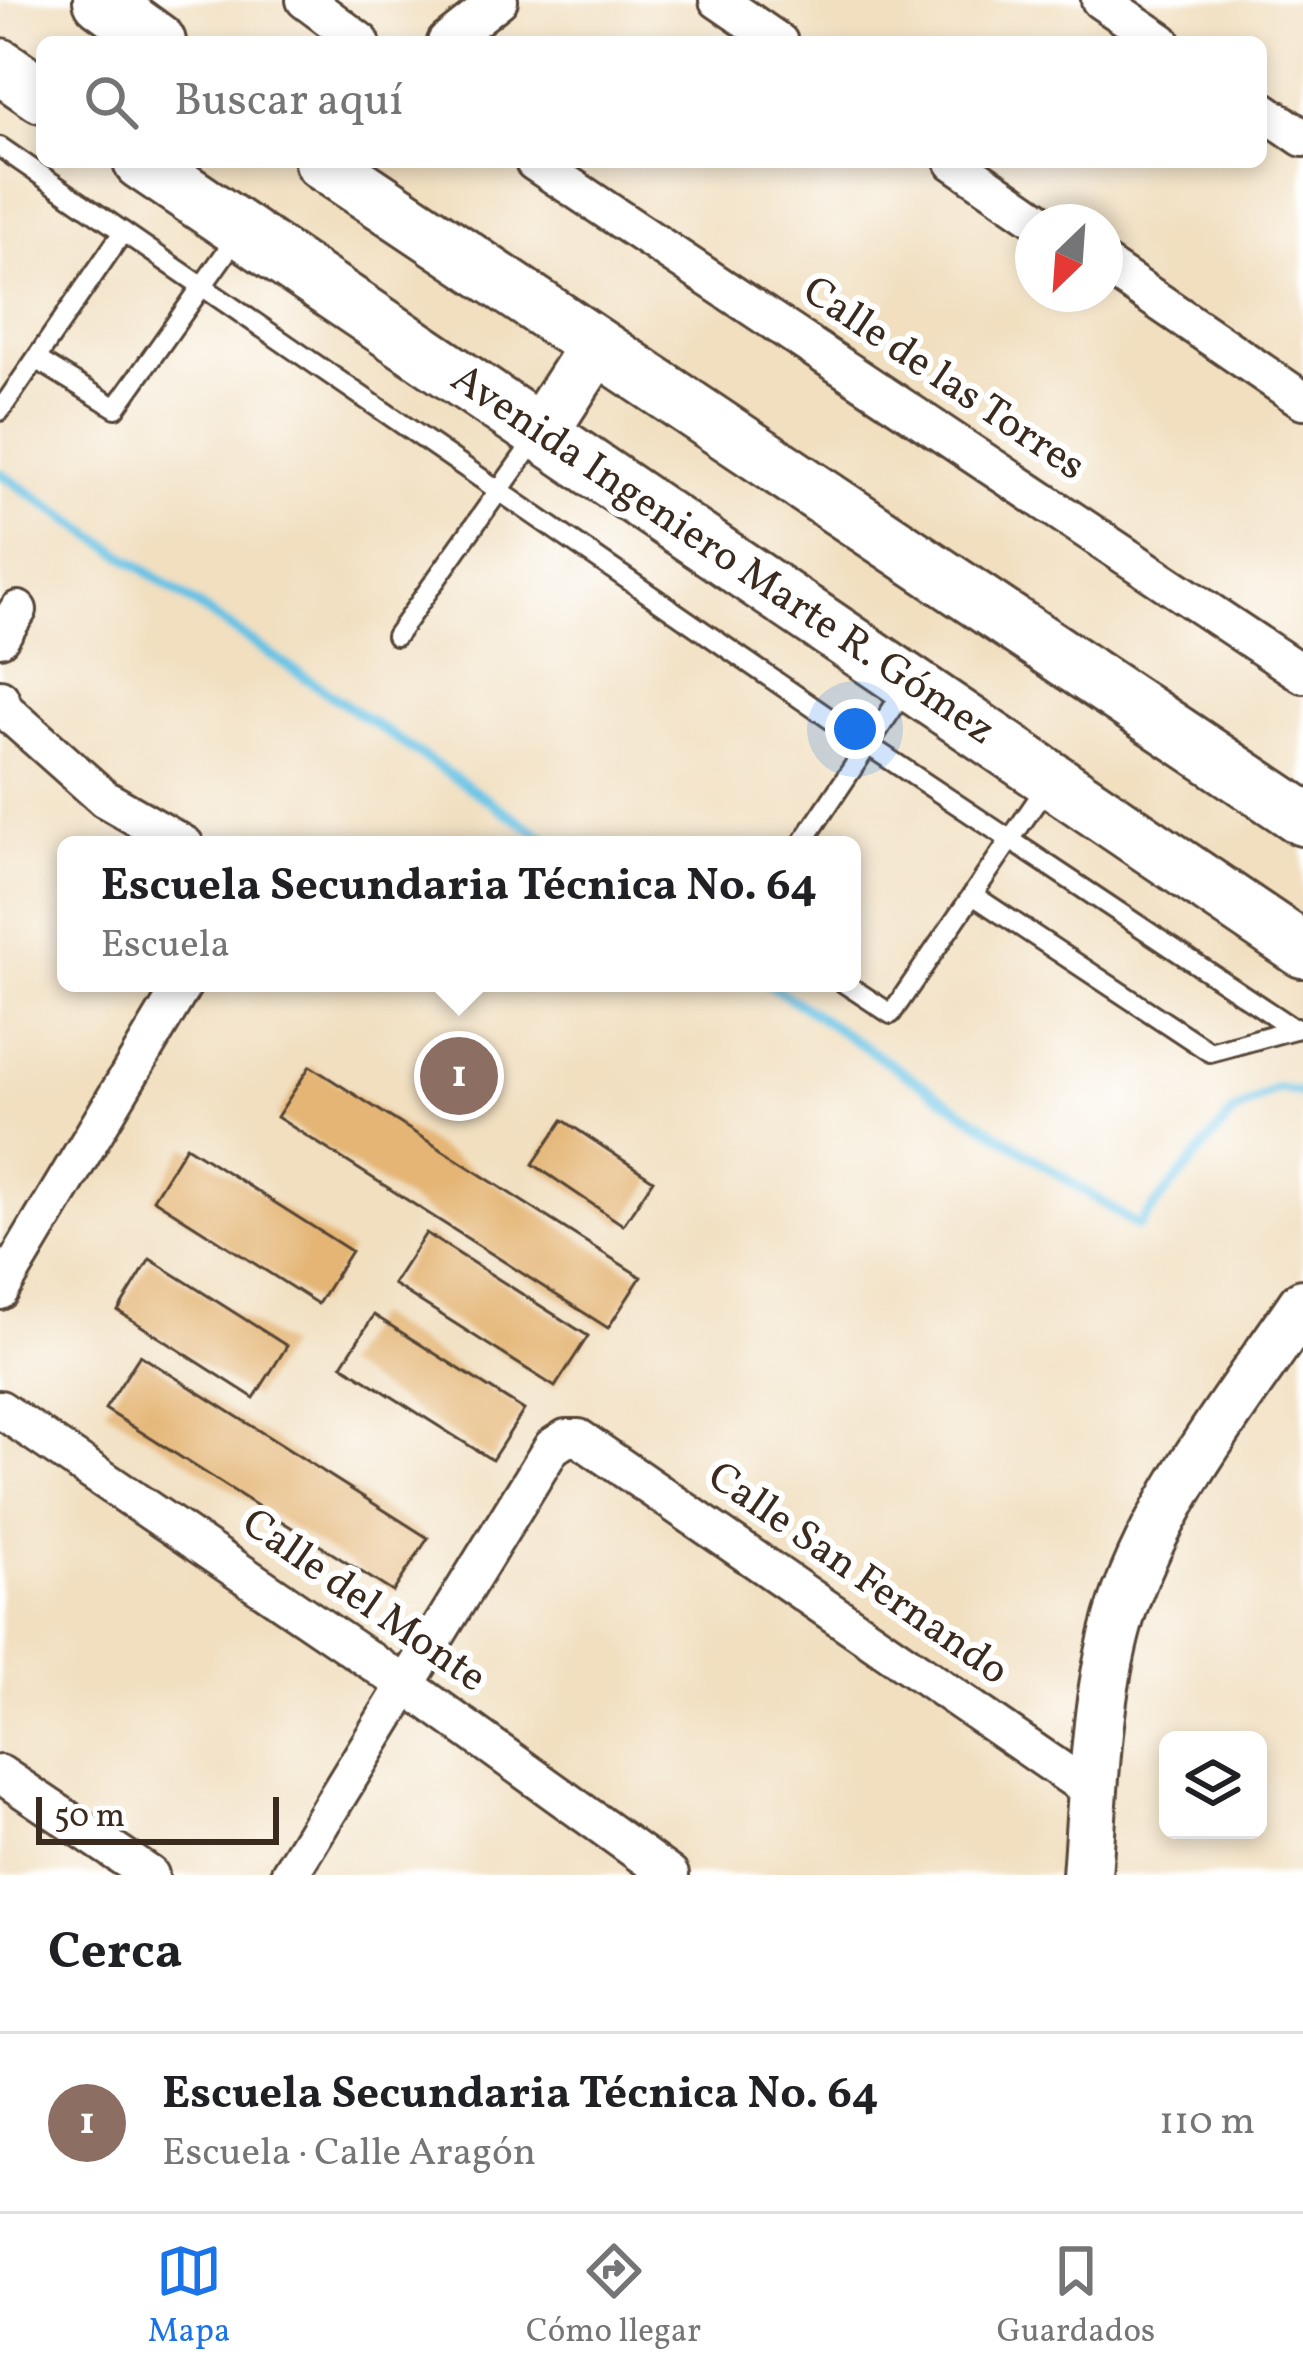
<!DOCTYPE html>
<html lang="es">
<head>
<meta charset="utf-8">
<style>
	:root { --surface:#fff; --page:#f2f2f2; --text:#202124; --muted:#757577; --line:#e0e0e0; --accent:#1a73e8 }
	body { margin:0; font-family:Vollkorn,serif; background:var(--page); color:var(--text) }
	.controls { position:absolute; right:36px; bottom:36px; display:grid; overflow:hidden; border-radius:18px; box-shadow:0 6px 18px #0003 }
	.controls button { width:108px; height:108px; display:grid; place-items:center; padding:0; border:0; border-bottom:3px solid var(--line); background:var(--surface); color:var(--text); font:60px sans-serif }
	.compass { position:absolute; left:1015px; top:204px; width:108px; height:108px; border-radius:50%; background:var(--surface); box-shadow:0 6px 18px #0003; rotate:205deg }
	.scale { position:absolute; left:36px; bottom:30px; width:243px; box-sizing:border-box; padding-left:12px; border:6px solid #3b2a1e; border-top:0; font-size:33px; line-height:42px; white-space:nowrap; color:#3b2a1e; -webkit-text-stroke:9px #fff; paint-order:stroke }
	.you { position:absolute; left:855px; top:729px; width:42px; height:42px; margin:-30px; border:9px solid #fff; border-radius:50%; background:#1a73e8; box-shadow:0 0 0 18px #1a73e833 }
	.badge { display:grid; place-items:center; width:78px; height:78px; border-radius:50%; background:var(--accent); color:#fff; font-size:39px; font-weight:700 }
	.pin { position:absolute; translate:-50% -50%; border:6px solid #fff; box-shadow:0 3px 12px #0006 }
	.popup { position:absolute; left:57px; top:836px; width:804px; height:156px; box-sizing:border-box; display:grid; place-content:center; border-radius:18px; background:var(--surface); filter:drop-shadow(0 3px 9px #0005); font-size:39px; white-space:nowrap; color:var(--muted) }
	.popup b { font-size:45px; color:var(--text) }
	.popup::after { content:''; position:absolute; left:50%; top:100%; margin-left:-24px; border:24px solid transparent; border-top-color:var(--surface) }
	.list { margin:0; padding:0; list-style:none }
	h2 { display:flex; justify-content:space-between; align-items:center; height:156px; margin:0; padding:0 48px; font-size:51px }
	h2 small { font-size:39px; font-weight:400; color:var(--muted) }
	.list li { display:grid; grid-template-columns:78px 1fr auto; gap:36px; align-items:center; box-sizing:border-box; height:180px; padding:0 48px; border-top:3px solid var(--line) }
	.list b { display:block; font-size:45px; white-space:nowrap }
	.list p { margin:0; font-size:39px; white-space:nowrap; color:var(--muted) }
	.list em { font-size:39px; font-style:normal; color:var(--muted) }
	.icon { flex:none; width:66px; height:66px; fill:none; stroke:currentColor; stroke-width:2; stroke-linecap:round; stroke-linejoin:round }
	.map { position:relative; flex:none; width:1303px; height:1875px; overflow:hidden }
	.search { position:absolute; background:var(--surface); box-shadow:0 6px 18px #0003; left:36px; right:36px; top:36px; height:132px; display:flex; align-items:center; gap:30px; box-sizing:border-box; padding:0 42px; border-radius:18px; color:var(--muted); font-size:45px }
	.sheet { height:336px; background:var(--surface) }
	nav { display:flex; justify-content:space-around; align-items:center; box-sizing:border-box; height:168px; border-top:3px solid var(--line); background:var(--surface); font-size:33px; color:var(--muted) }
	nav a { display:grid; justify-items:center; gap:6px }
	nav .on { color:var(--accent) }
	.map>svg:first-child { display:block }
</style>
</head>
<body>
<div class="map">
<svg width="1303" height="1875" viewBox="0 0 1303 1875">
	<rect width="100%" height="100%" fill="#fff"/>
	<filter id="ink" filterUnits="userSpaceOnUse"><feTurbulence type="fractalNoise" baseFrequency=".00833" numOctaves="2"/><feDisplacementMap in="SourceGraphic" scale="24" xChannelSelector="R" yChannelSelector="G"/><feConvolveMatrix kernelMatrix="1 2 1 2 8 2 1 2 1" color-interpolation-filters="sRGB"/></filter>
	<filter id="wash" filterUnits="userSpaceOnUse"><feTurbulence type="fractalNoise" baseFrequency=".004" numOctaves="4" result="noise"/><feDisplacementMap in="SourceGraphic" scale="48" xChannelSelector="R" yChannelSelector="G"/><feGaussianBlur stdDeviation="2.7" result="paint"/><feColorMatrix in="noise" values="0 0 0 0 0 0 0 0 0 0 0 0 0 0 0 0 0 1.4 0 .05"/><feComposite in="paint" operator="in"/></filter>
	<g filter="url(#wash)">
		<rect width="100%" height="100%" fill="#f1dfc0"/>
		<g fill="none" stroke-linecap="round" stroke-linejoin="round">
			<g stroke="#66c2e4" stroke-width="10">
				<path d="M0,473L555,845"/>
				<path d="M767,983L1138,1226L1233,1113L1278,1088L1303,1094"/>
			</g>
		</g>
		<g id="blocks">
			<g fill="#e4b574">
				<path d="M310,1066L641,1277L608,1328L277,1117Z"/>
				<path d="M563,1120L653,1180L623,1225L533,1164Z"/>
				<path d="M186,1146L351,1251L318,1304L153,1199Z"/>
				<path d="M426,1233L588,1336L555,1387L393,1284Z"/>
				<path d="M150,1259L287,1346L254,1398L118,1311Z"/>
				<path d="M374,1315L524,1410L492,1460L342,1365Z"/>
				<path d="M140,1355L428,1538L393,1592L105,1409Z"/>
			</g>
		</g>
	</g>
	<g filter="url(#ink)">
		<use href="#blocks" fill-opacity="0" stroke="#564536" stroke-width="3"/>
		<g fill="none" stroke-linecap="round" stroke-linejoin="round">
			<g stroke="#564536" stroke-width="24">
				<g id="service">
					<path d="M0,147L868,745L1294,1029"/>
					<path d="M36,359L116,408L239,234"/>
					<path d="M0,411L123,232"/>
					<path d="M396,636L539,434"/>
					<path d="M801,845L907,687"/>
					<path d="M973,895L1210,1052L1298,1028"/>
					<path d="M844,983L891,1014L1049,783"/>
				</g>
			</g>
			<g stroke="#564536" stroke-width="42">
				<g id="minor">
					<path d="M305,0L361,42"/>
					<path d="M718,0L779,42"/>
					<path d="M1100,0L1162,42"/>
					<path d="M446,42L499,0"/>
					<path d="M1261,109L1303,138"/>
					<path d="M534,162L1303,674"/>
					<path d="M954,162L1041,222"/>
					<path d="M1105,265L1303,400"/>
					<path d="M0,638L18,610"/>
					<path d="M0,698L5,710L105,799L185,845"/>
					<path d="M0,1291L184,983"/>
					<path d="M0,1409L406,1685L670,1875"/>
					<path d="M0,1774L150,1875"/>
					<path d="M289,1875L552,1447L566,1438H579L1094,1793"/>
				</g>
			</g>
			<g stroke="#564536" stroke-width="54">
				<path id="tertiary" d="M1087,1875C1094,1786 1096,1677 1127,1594C1167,1488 1240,1397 1303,1304"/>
			</g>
			<g stroke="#564536" stroke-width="60">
				<g id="secondary">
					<path d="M101,0L158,42"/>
					<path d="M0,66L42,95"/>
					<path d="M141,162L1303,950"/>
					<path d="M322,162L1303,818"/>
					<path d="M540,433L596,346"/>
				</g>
			</g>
			<use href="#service" stroke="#fff" stroke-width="18"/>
			<use href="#minor" stroke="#fff" stroke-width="36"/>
			<use href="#tertiary" stroke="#fff" stroke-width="48"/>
			<use href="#secondary" stroke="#fff" stroke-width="54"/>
		</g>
	</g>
	<g text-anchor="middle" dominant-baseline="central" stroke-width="12" stroke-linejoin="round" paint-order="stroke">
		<g font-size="42" fill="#3b2a1e" stroke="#fff">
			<text transform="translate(943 380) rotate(34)">Calle de las Torres</text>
			<text transform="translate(722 556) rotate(34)">Avenida Ingeniero Marte R. Gómez</text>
			<text transform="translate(857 1575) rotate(35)">Calle San Fernando</text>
			<text transform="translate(363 1602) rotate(35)">Calle del Monte</text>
		</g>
	</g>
</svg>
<div class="controls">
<button><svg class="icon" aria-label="layers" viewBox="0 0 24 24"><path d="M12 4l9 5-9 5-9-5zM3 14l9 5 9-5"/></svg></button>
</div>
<svg class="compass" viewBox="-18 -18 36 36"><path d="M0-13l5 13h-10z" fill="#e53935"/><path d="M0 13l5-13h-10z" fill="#757577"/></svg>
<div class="scale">50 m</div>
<div class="you"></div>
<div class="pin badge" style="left:459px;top:1076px;background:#8d6e63">1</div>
<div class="popup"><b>Escuela Secundaria Técnica No. 64</b>Escuela</div>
<div class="search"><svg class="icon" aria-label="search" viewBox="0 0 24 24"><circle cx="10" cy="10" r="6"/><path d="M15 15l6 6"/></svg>Buscar aquí</div>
</div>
<section class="sheet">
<h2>Cerca<small></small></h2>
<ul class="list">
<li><span class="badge" style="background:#8d6e63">1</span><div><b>Escuela Secundaria Técnica No. 64</b><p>Escuela · Calle Aragón</p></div><em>110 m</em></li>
</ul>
</section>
<nav>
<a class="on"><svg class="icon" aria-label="map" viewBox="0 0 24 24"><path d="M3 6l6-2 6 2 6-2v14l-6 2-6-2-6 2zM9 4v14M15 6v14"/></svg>Mapa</a>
<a><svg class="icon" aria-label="directions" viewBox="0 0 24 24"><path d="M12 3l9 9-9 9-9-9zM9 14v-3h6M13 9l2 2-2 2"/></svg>Cómo llegar</a>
<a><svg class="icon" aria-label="saved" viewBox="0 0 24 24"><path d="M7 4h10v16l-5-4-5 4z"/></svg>Guardados</a>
</nav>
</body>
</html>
